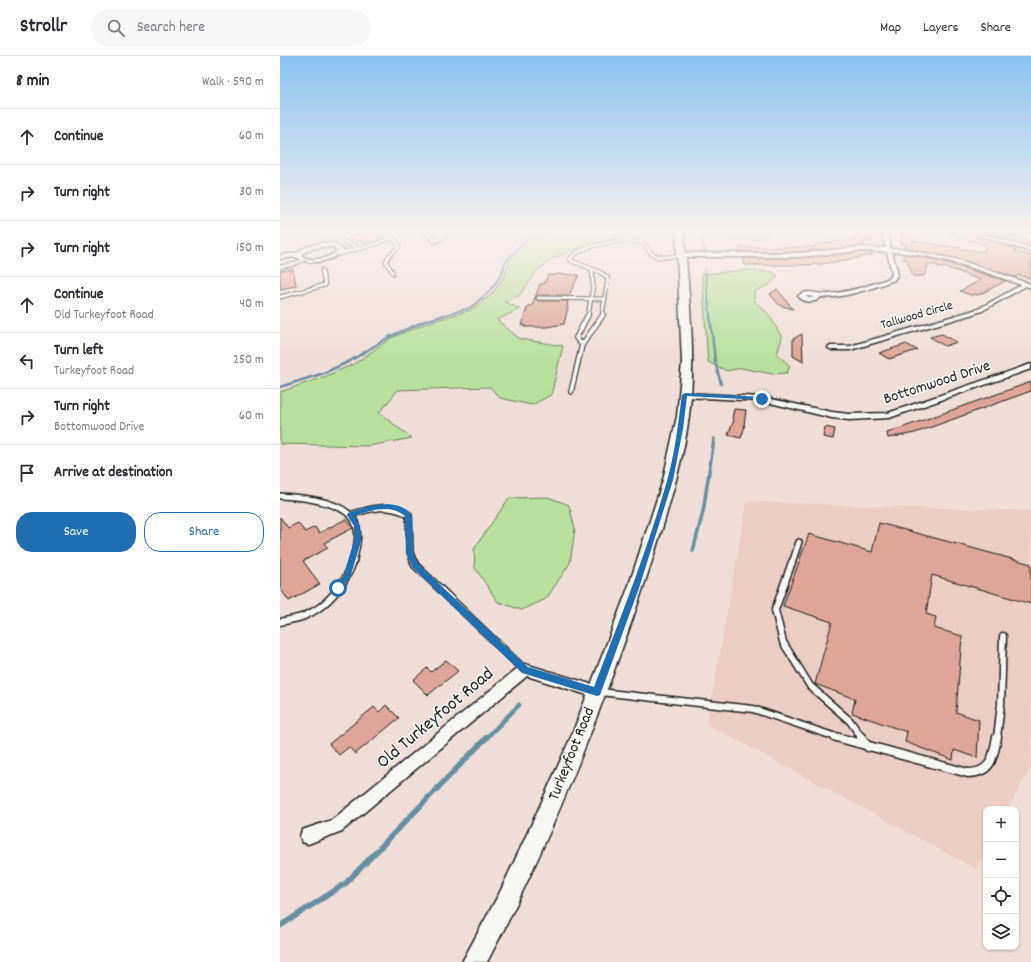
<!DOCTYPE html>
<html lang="en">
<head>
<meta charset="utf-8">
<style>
	:root { --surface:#fff; --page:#f7f7f7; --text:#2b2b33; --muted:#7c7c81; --line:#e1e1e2; --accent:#1f6fb2 }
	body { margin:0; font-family:Dekko,sans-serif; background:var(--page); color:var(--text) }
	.controls { position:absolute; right:12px; bottom:12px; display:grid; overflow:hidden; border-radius:8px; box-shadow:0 1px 3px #0004 }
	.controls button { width:36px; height:36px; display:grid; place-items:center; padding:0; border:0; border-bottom:1px solid var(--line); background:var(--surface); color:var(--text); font:20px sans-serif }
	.stop { position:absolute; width:12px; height:12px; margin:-9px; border:3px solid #1f6fb2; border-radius:50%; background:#fff }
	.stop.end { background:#1f6fb2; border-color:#fff; box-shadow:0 1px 4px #0008 }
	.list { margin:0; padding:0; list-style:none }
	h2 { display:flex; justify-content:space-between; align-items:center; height:52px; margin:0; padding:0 16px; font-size:17px }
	h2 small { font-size:13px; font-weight:400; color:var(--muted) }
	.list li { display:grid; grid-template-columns:26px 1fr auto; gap:12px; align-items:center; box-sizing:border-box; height:56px; padding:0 16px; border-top:1px solid var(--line) }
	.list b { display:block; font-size:15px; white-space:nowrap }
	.list p { margin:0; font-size:13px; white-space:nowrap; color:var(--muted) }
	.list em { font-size:13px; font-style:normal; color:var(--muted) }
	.actions { display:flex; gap:8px; padding:12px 16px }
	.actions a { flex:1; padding:9px 0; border:1px solid var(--accent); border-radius:16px; text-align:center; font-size:14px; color:var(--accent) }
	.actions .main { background:var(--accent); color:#fff }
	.icon { flex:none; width:22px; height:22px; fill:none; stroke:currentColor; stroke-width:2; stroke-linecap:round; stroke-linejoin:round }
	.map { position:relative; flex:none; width:751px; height:906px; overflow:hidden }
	header { display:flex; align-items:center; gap:24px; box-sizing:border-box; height:56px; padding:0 20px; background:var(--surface); border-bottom:1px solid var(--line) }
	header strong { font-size:19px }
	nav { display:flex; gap:22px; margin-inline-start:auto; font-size:14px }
	.search { width:280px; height:36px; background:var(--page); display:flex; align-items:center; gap:10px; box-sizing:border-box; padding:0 14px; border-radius:22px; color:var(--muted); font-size:15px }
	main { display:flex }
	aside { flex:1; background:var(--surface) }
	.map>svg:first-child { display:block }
</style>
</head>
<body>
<header>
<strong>Strollr</strong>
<div class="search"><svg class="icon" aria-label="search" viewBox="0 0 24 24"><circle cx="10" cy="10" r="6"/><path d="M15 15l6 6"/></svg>Search here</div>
<nav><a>Map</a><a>Layers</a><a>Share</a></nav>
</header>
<main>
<aside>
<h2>8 min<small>Walk · 590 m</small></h2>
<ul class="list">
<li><svg class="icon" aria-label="ahead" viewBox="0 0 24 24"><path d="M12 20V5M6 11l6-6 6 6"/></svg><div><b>Continue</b></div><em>60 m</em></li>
<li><svg class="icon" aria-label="right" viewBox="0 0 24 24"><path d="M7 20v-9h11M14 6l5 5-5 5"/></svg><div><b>Turn right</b></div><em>30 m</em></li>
<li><svg class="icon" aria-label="right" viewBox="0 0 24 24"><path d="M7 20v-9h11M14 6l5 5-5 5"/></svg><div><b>Turn right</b></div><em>150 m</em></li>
<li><svg class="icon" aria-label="ahead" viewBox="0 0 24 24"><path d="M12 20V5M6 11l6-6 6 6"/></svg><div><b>Continue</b><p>Old Turkeyfoot Road</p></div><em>40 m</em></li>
<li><svg class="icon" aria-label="left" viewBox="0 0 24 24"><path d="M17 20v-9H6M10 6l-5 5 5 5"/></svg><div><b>Turn left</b><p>Turkeyfoot Road</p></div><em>250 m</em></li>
<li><svg class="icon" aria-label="right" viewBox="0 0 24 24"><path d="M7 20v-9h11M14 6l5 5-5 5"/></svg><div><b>Turn right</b><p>Bottomwood Drive</p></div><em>60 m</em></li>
<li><svg class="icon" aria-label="arrive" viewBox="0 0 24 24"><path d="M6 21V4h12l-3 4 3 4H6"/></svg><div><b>Arrive at destination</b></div></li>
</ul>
<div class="actions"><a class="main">Save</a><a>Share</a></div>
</aside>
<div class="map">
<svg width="751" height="906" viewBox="0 0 751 906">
	<rect width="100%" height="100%" fill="#efded7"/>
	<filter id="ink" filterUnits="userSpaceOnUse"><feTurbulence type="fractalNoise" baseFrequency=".025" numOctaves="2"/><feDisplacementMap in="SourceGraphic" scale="8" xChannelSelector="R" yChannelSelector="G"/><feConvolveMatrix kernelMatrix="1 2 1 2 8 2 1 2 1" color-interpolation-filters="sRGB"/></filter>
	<g filter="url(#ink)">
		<path fill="#eacdc4" d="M467,446L751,455V711L728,753H706V794L696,813L427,668Z"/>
		<g fill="#b8e09c" stroke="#6a7e5c">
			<path d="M284,175H363L293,194L273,202L257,215L239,240L223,245L240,253L217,264L240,283L283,290L271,339L252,349L220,342L210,331L118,334L99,357L132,382L89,390L0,388V336L46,320L74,308L111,282L147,267L191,254L212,238L225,219L230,204L245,188L262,179Z"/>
			<path d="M424,175H470L489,181V183L459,184L427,182L424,179Z"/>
			<path d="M468,214L491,216L498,220L489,229L475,235C470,248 483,250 489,259C494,266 497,274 502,282L497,298L510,310L507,317L492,318L461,312L447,315L428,306L422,218Z"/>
			<path d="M268,441L289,449L295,473L290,507L266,543L242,554L218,546L195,512L194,493L229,442Z"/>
		</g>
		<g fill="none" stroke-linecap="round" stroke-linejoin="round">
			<g stroke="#688da2" stroke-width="2">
				<path d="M422,175L421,182L425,194"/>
				<path d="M425,214L430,260"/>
				<path d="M161,260L190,252L209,236L221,219L226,205L241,188L259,178L276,175"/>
			</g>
			<g stroke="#688da2" stroke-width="2.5">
				<path d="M430,259L435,305L441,328"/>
				<path d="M0,331L44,317L70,305L109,281L145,265L165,259"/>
			</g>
			<path stroke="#688da2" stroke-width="3.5" d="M413,495L423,456L434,383"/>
			<path stroke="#688da2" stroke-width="4.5" d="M206,682L239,649"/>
			<path stroke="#688da2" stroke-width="5.5" d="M0,870L66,827L207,681"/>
		</g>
		<g fill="#dea598" stroke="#1c1c1c">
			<path d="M87,175L103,182L85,188L68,182Z"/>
			<path d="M576,175H591L592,186H581L585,190L519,196H461L460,191H535L536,188L574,184Z"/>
			<path d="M619,175H628L633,185L704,196L706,189L667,177V175H685L737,193L734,195L751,200V223L739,219L734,221L679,203L625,192L626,188H620L622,181Z"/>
			<path d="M699,175H716L751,186L745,189Z"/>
			<path d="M582,196L591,197L593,199L542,208L522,209H465L463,202H519Z"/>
			<path d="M624,198L661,205L726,225L698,239L694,238L693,240L680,235L701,224L671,213L649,208L644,220H633L627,204L623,203Z"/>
			<path d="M13,213L16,230L0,233V215Z"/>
			<path d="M276,218L299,219L289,239H258L255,242L258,245H288L287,251H288L284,268L266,271H244L245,269H241L248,250H252L260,228H264L268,219H275Z"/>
			<path d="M497,233L513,253L499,249L490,238Z"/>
			<path d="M522,278L523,306L513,300V283Z"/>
			<path d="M662,278L677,286L665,290L650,281Z"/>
			<path d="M626,288L637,294L609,303L599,297Z"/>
			<path d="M751,326V335L635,377L608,382L607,377Z"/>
			<path d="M454,353L466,354L464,370H465L461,382L448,379L454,364L452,363Z"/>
			<path d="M545,371L555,373L553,383L543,381Z"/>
			<path d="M0,461L8,472L18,467L25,476L35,471L39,477L66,463L73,472L44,487L48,492L23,505L40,528L9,545L0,532Z"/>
			<path d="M599,467L751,508V548L652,519L646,558L656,561L654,572L682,580L676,656L699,664L697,702L674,694L673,704L625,686L627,676L572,657L575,643L535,628L552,566L503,550L529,478L592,496Z"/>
			<path d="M166,604L178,615L148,639L133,624L147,612L151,616Z"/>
			<path d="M106,649L119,662L75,698L69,691L59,699L49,688L94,651L99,656Z"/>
		</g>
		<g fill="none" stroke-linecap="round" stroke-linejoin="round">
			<g stroke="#1c1c1c" stroke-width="5">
				<g id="service-far4">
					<path d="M147,179L156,175"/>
					<path d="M109,183L117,185L119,191L108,201L106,206L113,217"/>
					<path d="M65,186L81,193"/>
					<path d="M57,198L94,189L110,182L97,175"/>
					<path d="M0,211L14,208L23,204"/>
					<path d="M0,241L45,229L42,214"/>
					<path d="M258,242L325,243"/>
					<path d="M308,260L313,230L312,213"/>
					<path d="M322,260L328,222L320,216L292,205L290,203C302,188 345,182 363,187C367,190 368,194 371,197C379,204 393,200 402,199"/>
				</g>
			</g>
			<g stroke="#1c1c1c" stroke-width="6">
				<g id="service-far3">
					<path d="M302,289L296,282L308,259"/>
					<path d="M291,336L302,289L323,259"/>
				</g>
			</g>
			<g stroke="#1c1c1c" stroke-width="8">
				<g id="service-far2">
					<path d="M0,440C20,441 63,445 74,464C81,477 76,494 73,507"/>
					<path d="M70,459C91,452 109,447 129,459L130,496L134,507"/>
					<path d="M512,507L519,486"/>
				</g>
			</g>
			<g stroke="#1c1c1c" stroke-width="9">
				<g id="service-far1">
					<path d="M134,506L135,509L245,614"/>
					<path d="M512,506L495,554L503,586L530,630L570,665L582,682"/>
					<path d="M0,566C8,564 17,563 24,560C47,551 65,528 73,506"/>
					<path d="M320,636L473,653L559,682"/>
					<path d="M717,682L721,648L723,580"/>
				</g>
			</g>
			<g stroke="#1c1c1c" stroke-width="11">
				<g id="service">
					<path d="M556,681L688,717C712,717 713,701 717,681"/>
					<path d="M581,681L588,691"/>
				</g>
			</g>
			<g stroke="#1c1c1c" stroke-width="3">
				<g id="minor">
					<path d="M140,175H146L155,183L173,175H180L154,187Z"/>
					<path d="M601,175H607L611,193H626L679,204L751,228V232L746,230L702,255L690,259L570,294H552L548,292L549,290H570L698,253L741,229C699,214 657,198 612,196L618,218L614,224C597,231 559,244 541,241C535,248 524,247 518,240C527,232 538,239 548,238C569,236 591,229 610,222L612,218L607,196L582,195L519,201H402L399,199L402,197H519L582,191L606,192ZM525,240L535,241L529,242Z"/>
					<path d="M686,175H694L751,192V196Z"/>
					<path d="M41,187H54L62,192L63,195L53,202L40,206H28L15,201L0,203V199L16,197L26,191ZM41,191H53L57,195C47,203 33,206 21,200L22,198L30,193Z"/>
					<path d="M751,308V313L609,362L569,364L552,362L482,345L405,341L401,339L405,337L482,341L552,356L569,358L608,357Z"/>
					<path d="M245,608L317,630L322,632L324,636L322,640L317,642L247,620L62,775L28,788L22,786L20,780L22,774L52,764L240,610Z"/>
				</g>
			</g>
			<g stroke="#1c1c1c" stroke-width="3">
				<path id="secondary" d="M396,175H404C408,236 417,299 409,360C404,399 393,436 382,473C370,511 358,549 344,587C305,696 262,803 207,906H182L220,836L254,763L291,681L348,532L383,424L397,360L402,306Z"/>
			</g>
			<use href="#service-far4" stroke="#f6f6f2" stroke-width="3"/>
			<use href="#service-far3" stroke="#f6f6f2" stroke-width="4"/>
			<use href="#service-far2" stroke="#f6f6f2" stroke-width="5"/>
			<use href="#service-far1" stroke="#f6f6f2" stroke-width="6"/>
			<use href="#service" stroke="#f6f6f2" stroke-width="8"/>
			<use href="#minor" fill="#f6f6f2" fill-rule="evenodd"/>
			<use href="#secondary" fill="#f6f6f2" fill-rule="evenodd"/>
		</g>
	</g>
	<linearGradient id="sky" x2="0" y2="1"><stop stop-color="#89c2f0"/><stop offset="0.58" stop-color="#f8f0ed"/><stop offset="1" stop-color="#f8f0ed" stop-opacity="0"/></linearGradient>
	<rect width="751" height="302" fill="url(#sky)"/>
	<path fill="#1f6fb2" d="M405,337L482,341L484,343L482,344L407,340L403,373L393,424L359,532L320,639L317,640L242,617L132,511L126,496L125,460C110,448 91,454 74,460L80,470L81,485L70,522L60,534H55V530L63,521L74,485V470L67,459L68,457C87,451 116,440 132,459L133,496L138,508L248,611L314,631C340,563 367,495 387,425C395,397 398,368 402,339Z"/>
	<g text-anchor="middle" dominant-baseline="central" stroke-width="3" stroke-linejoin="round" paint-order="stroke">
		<g font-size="13" fill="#1c1c1c" stroke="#f6f6f2">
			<text transform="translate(637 260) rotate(-16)">Tallwood Circle</text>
		</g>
		<g font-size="16" fill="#1c1c1c" stroke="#f6f6f2">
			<text transform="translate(657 327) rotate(-18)">Bottomwood Drive</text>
			<text transform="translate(292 698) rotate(-68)">Turkeyfoot Road</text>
		</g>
		<g font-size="19" fill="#1c1c1c" stroke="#f6f6f2">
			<text transform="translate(156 663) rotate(-40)">Old Turkeyfoot Road</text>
		</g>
	</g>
</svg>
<div class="controls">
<button>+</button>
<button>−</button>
<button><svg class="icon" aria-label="locate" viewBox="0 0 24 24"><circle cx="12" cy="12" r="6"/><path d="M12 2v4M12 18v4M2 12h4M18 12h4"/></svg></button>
<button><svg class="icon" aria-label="layers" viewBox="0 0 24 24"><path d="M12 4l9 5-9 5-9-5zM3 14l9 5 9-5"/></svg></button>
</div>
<div class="stop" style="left:58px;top:532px"></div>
<div class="stop end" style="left:482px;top:343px"></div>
</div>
</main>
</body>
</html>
